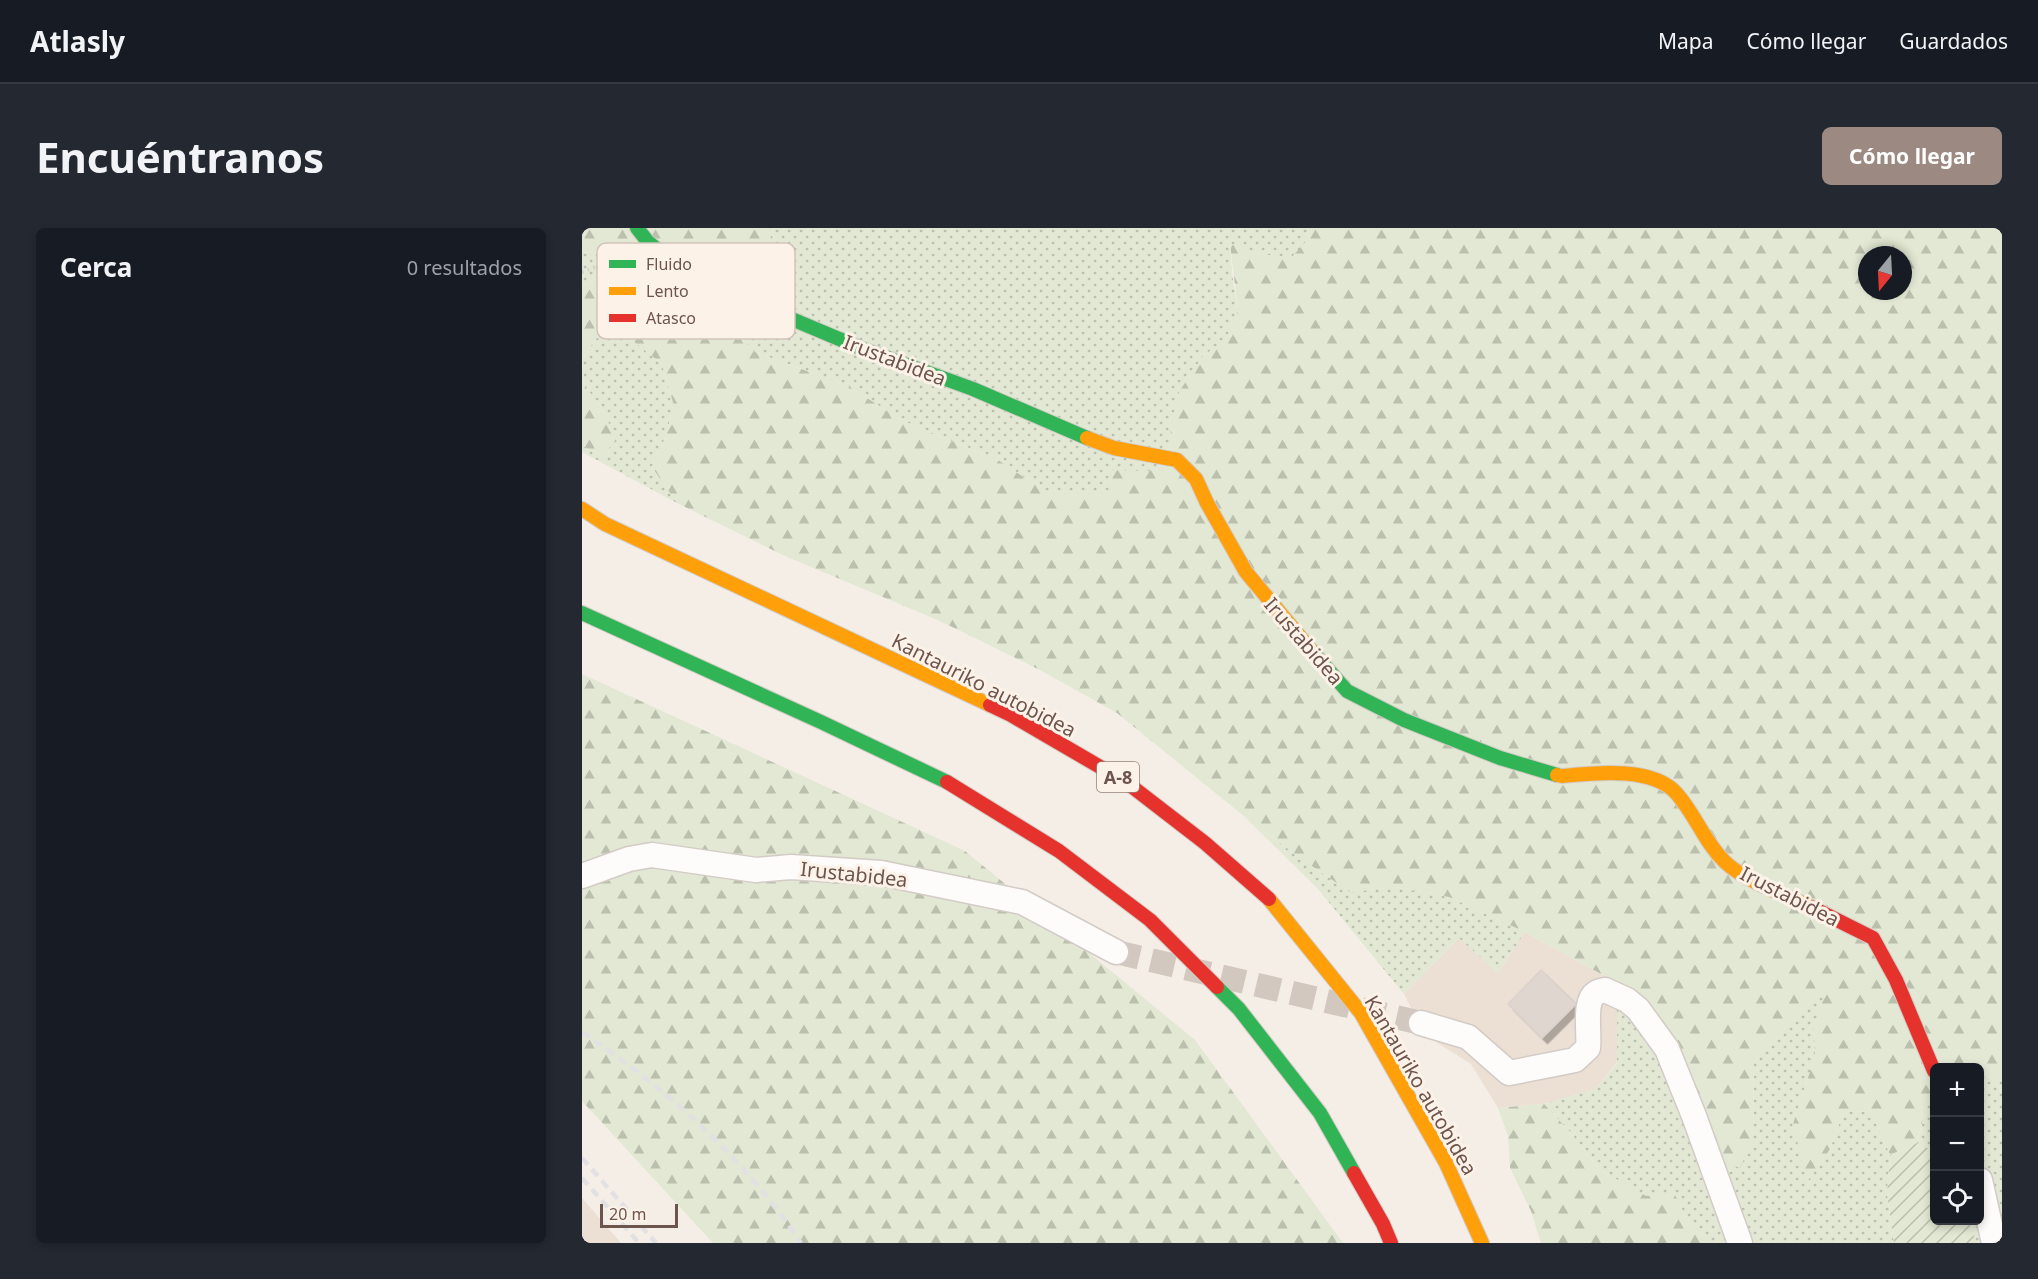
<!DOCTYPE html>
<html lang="es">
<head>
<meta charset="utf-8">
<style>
	:root { --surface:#171b24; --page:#242831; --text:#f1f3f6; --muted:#9ea1a6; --line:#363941; --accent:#9c8a82 }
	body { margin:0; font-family:"Noto Sans",sans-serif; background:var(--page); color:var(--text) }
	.controls { position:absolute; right:18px; bottom:18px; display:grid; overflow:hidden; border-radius:9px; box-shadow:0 3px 9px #0003 }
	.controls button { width:54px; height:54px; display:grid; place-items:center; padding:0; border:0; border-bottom:2px solid var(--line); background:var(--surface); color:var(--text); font:30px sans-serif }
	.compass { position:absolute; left:1276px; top:18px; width:54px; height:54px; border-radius:50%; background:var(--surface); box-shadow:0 3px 9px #0003; rotate:198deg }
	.scale { position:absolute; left:18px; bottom:15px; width:78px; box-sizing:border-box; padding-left:6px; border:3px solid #6d544c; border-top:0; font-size:16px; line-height:21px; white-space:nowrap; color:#6d544c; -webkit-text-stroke:4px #fcf2e8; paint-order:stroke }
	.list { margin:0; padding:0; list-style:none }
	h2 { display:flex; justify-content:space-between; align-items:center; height:78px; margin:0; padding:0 24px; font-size:26px }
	h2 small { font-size:20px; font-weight:400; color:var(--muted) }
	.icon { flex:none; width:33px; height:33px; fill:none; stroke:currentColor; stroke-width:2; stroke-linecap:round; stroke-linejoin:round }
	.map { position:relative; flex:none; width:1420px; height:1015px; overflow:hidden; border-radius:9px }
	header { display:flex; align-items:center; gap:36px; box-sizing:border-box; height:84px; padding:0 30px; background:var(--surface); border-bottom:2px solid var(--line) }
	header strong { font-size:28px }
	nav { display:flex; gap:33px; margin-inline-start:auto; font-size:21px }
	.intro { display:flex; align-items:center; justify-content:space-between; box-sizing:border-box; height:144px; padding:0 36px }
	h1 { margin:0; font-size:42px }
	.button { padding:15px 27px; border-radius:9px; background:var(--accent); color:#fff; font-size:21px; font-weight:700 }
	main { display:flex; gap:36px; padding:0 36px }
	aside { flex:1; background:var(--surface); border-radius:9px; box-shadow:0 3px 9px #0003 }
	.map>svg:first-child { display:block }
</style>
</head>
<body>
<header>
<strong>Atlasly</strong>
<nav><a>Mapa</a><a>Cómo llegar</a><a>Guardados</a></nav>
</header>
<div class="intro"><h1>Encuéntranos</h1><a class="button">Cómo llegar</a></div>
<main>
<aside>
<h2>Cerca<small>0 resultados</small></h2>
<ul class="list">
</ul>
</aside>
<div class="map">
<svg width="1420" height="1015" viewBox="0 0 1420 1015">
	<defs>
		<pattern id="grass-dots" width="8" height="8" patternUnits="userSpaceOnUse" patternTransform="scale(1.5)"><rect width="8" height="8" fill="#e2e8d3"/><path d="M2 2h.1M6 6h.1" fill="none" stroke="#bbbfad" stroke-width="1.8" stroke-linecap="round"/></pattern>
		<pattern id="forest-firs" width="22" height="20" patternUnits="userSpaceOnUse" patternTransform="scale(1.5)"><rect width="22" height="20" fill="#e2e8d3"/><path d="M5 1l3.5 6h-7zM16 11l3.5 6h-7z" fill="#bbbfad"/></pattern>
		<pattern id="garden-furrows" width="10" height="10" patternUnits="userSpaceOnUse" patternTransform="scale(1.5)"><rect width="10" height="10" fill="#e2e8d3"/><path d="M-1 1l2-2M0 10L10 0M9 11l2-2" fill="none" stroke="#bbbfad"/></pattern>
		<filter id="shadow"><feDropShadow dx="5.5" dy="5.5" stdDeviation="0" flood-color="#0004"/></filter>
	</defs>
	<rect width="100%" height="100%" fill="#f4eee7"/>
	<g fill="#ece0d5">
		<path d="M943,704L1035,755V834L1014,861L962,876L916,880L889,836L843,807L822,766L877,710L916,745Z"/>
		<path d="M0,970L39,1015H0Z"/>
	</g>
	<g fill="url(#grass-dots)">
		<path d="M193,0H726L728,10L709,30L672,25L648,16L650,45L656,83L644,112L621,128L588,201L591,214L573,244L528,266H467L416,232L319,192L268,159L173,124L134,85L18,48L0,59V24L30,27L69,40L130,37L151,24L182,23Z"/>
		<path d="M17,107L51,113L80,136L92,178L83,210L70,239L95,275L0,224V218L21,227L24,187L2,156L0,130Z"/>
		<path d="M663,589L721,632L768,664L813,659L867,669L943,704L916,745L877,710L822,766L736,661Z"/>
		<path d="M1035,755L1066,772L1088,804L1114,863L1171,912L1172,834L1225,778L1245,762L1232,797L1233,828L1211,896L1248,921L1262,883L1290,884L1308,927L1305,965L1312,1015H1134L1110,1001L1093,967L1064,969L1017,941L990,906L962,876L1014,861L1035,835Z"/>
		<path d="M1398,846L1420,853V1015H1394L1389,993L1398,992Z"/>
		<path d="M1352,867V923L1335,915L1344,879Z"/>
	</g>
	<g fill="url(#forest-firs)" fill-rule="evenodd">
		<path d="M0,0H193L182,23L151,24L130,37L69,40L30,27L0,24Z"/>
		<path d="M726,0H1420V853L1398,846V840H1352V867L1344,879L1335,915L1308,927L1290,884L1262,883L1248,921L1225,954L1211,896L1233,828L1232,797L1244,763L1225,778L1172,834L1171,912L1158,940L1136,931L1114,863L1088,804L1066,772L943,704L867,669L813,659L768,664L721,632L663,589L535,485L456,441L358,393L203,328L95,275L70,239L83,210L92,178L80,136L51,113L17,107L0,130V59L18,48L134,85L173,124L268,159L319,192L416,232L467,266H528V242L574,243L591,214L588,201L597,164L621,128L644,111L656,83L648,15L672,25L709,30L727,10ZM1285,27H1321V63H1285Z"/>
		<path d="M0,133L2,156L24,187L33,213L21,227L0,218Z"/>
		<path d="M0,446L383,623L613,812L761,1015H131L0,873Z"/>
		<path d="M962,876L990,906L1017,941L1064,968L1093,967L1110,1001L1134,1015H959L949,983L928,940L926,908L916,880Z"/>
	</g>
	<path fill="url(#garden-furrows)" d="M1335,915L1352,923V992L1389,993L1394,1015H1312L1305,965L1308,927Z"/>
	<path fill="#e0d6d0" stroke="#dcd1ca" stroke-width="1.5" filter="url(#shadow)" d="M959,742L994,776L960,810L926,776Z"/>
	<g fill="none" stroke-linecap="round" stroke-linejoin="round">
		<path stroke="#d2c8c0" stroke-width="24" stroke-dasharray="24 12" stroke-linecap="butt" d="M534,724L839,795"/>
		<g stroke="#d3cbc6" stroke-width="27">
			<g id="street">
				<path d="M0,648L47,631L70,627L174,642L209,639L299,645L440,674L534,724"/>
				<path d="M839,795L886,809L927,845L993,832L1006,820C1008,806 1001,773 1014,765C1016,763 1020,763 1023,762L1045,772L1056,781L1085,821L1112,888L1158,1015"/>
				<path d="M1398,952L1412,1015"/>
			</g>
		</g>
		<g stroke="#d2cac4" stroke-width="16">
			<g id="fast">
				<path d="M55,0L66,14L110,49L281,121L391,161L505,210"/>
				<path d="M0,385L239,494L365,554"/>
				<path d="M729,422L765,463L822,492L918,530L975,547"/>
				<path d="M635,759L657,781L738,885L772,945"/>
			</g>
		</g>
		<g stroke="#d2cac4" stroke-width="16">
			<g id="slow">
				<path d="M505,210L532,220L595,232L614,251L625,275L664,344L729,422"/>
				<path d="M0,281L23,296L408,477"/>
				<path d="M975,547L980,548C1012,545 1071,538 1095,566C1113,586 1123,615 1143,634C1163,653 1203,667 1229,679"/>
				<path d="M687,671L779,785L864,935L900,1015"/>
			</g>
		</g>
		<g stroke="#d2cac4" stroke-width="16">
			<g id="jam">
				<path d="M408,477L429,487L544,554L623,615L687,671"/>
				<path d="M365,554L477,623L568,692L635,759"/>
				<path d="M1229,679L1291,710L1314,752L1352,843"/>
				<path d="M772,945L801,996L809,1015"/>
			</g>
		</g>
		<path stroke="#d5cdc9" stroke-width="4" stroke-dasharray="1.5 4.5" stroke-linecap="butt" d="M0,44L19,37L62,51"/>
		<use href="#street" stroke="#fdfcfb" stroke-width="24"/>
		<use href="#fast" stroke="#30b455" stroke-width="14"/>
		<use href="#slow" stroke="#ff9f0a" stroke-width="14"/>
		<use href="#jam" stroke="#e5322d" stroke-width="14"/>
		<g stroke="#e3e0e3" stroke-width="4.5" stroke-dasharray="9 6" stroke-linecap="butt">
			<path d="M0,804C85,861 162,930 219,1015"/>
			<path d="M0,930L74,1015"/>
			<path d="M0,950L57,1015"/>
		</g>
	</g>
	<g text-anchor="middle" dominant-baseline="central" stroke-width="6" stroke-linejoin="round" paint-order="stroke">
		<rect fill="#fcf2e8" stroke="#98837b" stroke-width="1.5" x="515" y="534" width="42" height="30" rx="4.5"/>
		<g font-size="18" font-weight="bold" fill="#6d544c">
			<text x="536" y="549">A-8</text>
		</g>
		<g font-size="20" fill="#6d544c" stroke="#fcf2e8">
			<text transform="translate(313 132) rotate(21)">Irustabidea</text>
			<text transform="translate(722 413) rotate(49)">Irustabidea</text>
			<text transform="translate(402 457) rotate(27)">Kantauriko autobidea</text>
			<text transform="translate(272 646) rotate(6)">Irustabidea</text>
			<text transform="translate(1208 668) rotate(27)">Irustabidea</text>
			<text transform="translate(839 857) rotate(60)">Kantauriko autobidea</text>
		</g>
	</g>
	<rect x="15" y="15" width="198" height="96" rx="9" fill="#fcf2e8" stroke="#d1c3b9" stroke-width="1.5"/>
	<rect x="27" y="32" width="27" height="8" fill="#30b455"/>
	<rect x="27" y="59" width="27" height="8" fill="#ff9f0a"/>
	<rect x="27" y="86" width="27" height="8" fill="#e5322d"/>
	<g font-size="16" fill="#6d544c">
		<text x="64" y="42">Fluido</text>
		<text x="64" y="69">Lento</text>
		<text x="64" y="96">Atasco</text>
	</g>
</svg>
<div class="controls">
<button>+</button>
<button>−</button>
<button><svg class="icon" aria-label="locate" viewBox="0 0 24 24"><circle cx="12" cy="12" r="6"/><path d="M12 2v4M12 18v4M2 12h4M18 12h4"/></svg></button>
</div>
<svg class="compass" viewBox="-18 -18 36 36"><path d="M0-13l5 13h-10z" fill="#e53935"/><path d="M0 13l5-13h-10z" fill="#9ea1a6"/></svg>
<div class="scale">20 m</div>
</div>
</main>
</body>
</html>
